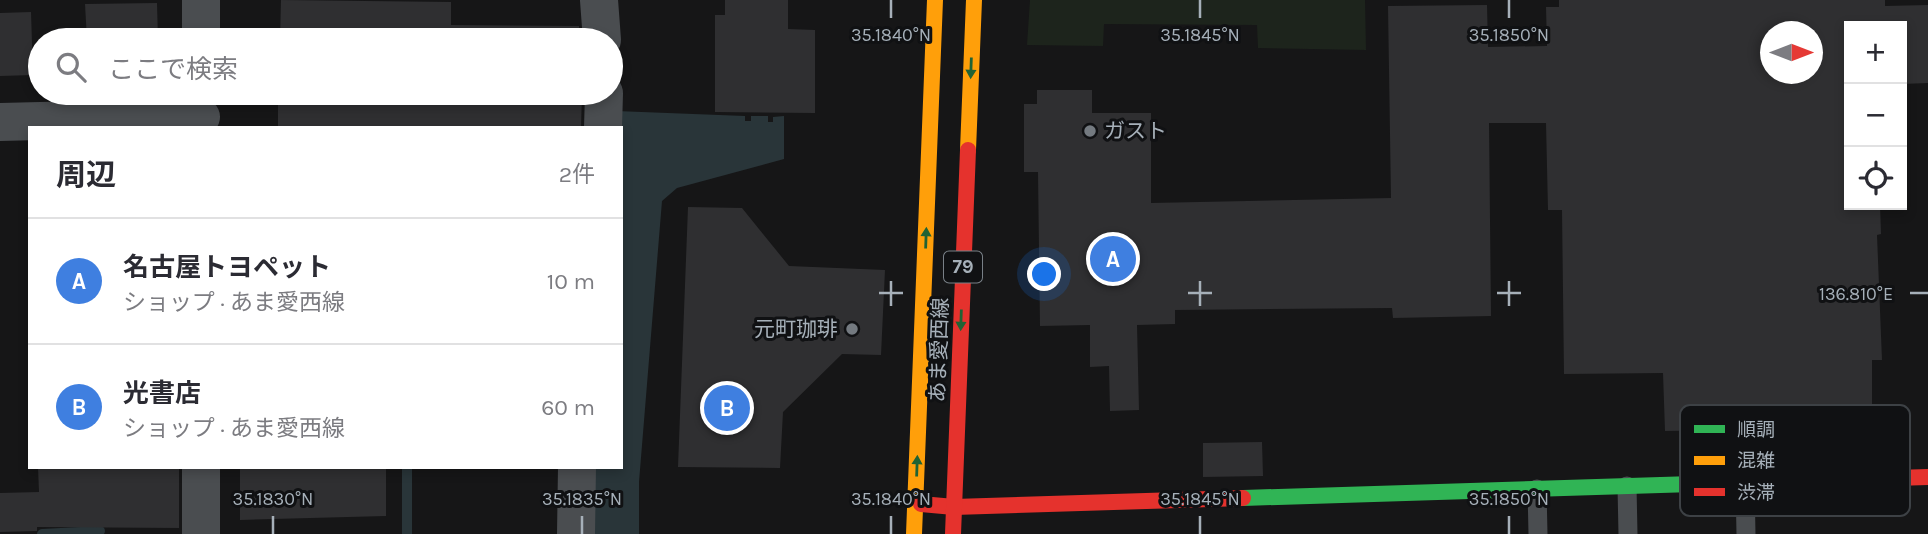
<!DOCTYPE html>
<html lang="ja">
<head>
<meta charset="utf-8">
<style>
	:root { --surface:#fff; --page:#f2f2f3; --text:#2b2b33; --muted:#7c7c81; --line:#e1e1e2; --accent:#d93025 }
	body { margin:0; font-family:Karla,"Noto Sans JP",sans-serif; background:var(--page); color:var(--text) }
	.controls { position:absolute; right:21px; top:21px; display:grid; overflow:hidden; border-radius:0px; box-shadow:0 4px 10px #0003 }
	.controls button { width:63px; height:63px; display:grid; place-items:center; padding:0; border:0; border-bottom:2px solid var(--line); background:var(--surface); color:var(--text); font:35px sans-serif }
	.compass { position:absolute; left:1760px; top:21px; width:63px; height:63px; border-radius:50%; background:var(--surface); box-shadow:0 4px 10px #0003; rotate:90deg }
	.you { position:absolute; left:1045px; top:275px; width:24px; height:24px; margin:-18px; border:5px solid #fff; border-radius:50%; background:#1a73e8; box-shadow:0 0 0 10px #1a73e833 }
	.badge { display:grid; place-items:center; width:46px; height:46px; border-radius:50%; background:var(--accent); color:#fff; font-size:23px; font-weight:700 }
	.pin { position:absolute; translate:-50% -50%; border:4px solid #fff; box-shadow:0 2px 7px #0006 }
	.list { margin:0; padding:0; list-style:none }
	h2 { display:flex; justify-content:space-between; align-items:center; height:91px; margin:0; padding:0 28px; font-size:30px }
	h2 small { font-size:23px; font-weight:400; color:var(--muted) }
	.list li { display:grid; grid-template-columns:46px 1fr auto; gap:21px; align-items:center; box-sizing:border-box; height:126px; padding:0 28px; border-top:2px solid var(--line) }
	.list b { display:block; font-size:26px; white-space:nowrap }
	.list p { margin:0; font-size:23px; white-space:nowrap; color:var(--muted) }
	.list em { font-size:23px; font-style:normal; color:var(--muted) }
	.icon { flex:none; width:38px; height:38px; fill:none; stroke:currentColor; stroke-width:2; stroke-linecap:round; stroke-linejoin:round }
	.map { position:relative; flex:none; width:1928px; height:534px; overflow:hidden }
	.search { position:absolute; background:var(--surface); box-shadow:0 4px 10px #0003; left:28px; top:28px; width:595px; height:77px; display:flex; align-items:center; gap:18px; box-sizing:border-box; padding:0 24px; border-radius:38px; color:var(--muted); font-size:26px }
	.panel { position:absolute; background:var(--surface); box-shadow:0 4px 10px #0003; left:28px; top:126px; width:595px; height:343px; border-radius:0px }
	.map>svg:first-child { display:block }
</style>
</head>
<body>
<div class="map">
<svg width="1928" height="534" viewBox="0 0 1928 534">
	<rect width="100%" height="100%" fill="#161617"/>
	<path fill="#1d241c" d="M1030,0H1365L1366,50L1258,48L1257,25L1104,24L1103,46L1027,45Z"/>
	<path fill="#293539" d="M616,111L745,116V121H751V116H768V122H773V117L784,116V159L677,188L662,201L639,482V534H588L589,467H621V128Z"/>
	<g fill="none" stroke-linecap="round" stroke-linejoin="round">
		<g stroke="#293539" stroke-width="10">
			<path d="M42,534L100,531"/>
			<path d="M407,534V467"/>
		</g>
	</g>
	<g fill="#2f2f31" fill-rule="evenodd">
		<path d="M281,0L451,2V25L579,26L580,40H280Z"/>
		<path d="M725,0H788V29L815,30V113L715,112V15H725Z"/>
		<path d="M1559,0H1885V6L1928,5V83L1902,84V26H1849V205H1880L1881,234L1877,235L1882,360H1872V428L1665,431L1663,373L1564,374L1562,210H1548L1546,123H1489L1491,316L1393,318L1392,308L1175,310V324L1137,325L1139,410L1110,411L1109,366L1090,367V325L1040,326L1038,172H1024V104H1037V90H1092V113H1151V203L1391,198L1388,6L1487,5L1488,47L1547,46L1546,7H1559ZM1770,32H1812V74H1770Z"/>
		<path d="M157,3L158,40H87L85,4Z"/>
		<path d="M31,12L33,75L0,76V13Z"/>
		<path d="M89,93H159V96L89,98Z"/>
		<path d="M278,93H582L581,128H278Z"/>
		<path d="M688,207L742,208L789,266L885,270L881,355L842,354L783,412L780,468L678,467Z"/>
		<path d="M1262,442L1263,476L1203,477V443Z"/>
		<path d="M38,467H179V528L37,527V531L0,532V493L39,492Z"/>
		<path d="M240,467H386V516L240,520Z"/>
	</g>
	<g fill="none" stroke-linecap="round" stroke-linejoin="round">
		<g stroke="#4a4d50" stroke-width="19">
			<path d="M1745,483L1746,534"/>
			<path d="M1627,486L1628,534"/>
			<path d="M1537,489L1538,534"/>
		</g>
		<g stroke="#4a4d50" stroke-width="38">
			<path d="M599,0L602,40"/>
			<path d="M201,40V0"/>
			<path d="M0,122L201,117"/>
			<path d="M603,128L604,93"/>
			<path d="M201,534V467"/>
			<path d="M576,534L577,467"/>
		</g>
		<path stroke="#30b455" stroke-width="16" d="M1243,498L1725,483"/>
		<g stroke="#ff9f0a" stroke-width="16">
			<path d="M968,150L974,0"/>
			<path d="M914,534L935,0"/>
		</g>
		<g stroke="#e5322d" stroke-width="16">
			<path d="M1725,483L1928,477"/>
			<path d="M921,504L954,507L1243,498"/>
			<path d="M953,534L968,150"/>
		</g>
	</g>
	<defs><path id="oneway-solid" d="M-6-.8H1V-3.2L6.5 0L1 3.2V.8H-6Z" transform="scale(1.75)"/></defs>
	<g fill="#206234">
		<use href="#oneway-solid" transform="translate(971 68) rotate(92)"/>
		<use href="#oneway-solid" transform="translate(926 238) rotate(-88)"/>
		<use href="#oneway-solid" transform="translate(961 320) rotate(92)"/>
		<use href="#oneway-solid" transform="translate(917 466) rotate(-88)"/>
	</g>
	<path fill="none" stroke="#a6b0b9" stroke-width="2.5" d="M891,0V18M1200,0V18M1509,0V18M891,281V306M1200,281V306M1509,281V306M879,293H903M1188,293H1212M1497,293H1521M1910,293H1928M273,516V534M582,516V534M891,516V534M1200,516V534M1509,516V534"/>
	<g fill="#747a80" stroke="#101113" stroke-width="2.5">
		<circle cx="1090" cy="131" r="7"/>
		<circle cx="852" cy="329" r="7"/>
	</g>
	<g text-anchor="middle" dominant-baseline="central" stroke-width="6" stroke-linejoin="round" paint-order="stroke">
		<rect fill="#101113" stroke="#798087" stroke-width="2" x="944" y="251.5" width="38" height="31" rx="5"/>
		<g font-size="19" font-weight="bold" fill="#a6b0b9">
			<text x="963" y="267">79</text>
		</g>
		<g font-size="21" fill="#a6b0b9" stroke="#101113" text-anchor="start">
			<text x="1104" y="131">ガスト</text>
			<text x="838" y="329" text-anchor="end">元町珈琲</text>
		</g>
		<g font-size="21" fill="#a6b0b9" stroke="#101113">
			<text transform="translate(939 350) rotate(-88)">あま愛西線</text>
		</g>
	</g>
	<rect x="1680" y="405" width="230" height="111" rx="10" fill="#101113" stroke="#3d4145" stroke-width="2"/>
	<rect x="1694" y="425" width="31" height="8" fill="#30b455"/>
	<rect x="1694" y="456" width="31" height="9" fill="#ff9f0a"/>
	<rect x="1694" y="488" width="31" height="8" fill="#e5322d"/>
	<g font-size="19" fill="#a6b0b9">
		<text x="1737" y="436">順調</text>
		<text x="1737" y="467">混雑</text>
		<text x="1737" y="499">渋滞</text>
	</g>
	<g font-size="18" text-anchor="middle" fill="#a6b0b9" stroke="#101113" stroke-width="6" stroke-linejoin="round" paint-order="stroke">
		<text x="891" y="41">35.1840°N</text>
		<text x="1200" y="41">35.1845°N</text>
		<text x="1509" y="41">35.1850°N</text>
		<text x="1856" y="300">136.810°E</text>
		<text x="273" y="505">35.1830°N</text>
		<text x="582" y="505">35.1835°N</text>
		<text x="891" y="505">35.1840°N</text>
		<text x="1200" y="505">35.1845°N</text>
		<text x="1509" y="505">35.1850°N</text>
	</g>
</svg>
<div class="controls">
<button>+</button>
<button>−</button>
<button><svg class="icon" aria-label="locate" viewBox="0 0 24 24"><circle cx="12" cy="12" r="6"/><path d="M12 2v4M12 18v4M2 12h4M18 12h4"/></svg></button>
</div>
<svg class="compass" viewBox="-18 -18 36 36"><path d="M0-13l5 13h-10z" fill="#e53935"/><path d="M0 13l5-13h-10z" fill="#7c7c81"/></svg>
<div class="you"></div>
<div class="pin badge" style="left:1113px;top:259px;background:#3f7fe0">A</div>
<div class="pin badge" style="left:727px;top:408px;background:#3f7fe0">B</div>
<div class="search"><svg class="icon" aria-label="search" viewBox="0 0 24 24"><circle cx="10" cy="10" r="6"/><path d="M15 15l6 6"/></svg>ここで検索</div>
<section class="panel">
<h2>周辺<small>2件</small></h2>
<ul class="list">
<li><span class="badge" style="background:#3f7fe0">A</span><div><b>名古屋トヨペット</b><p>ショップ · あま愛西線</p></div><em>10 m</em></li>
<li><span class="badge" style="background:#3f7fe0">B</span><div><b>光書店</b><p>ショップ · あま愛西線</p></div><em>60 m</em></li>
</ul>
</section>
</div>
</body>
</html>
